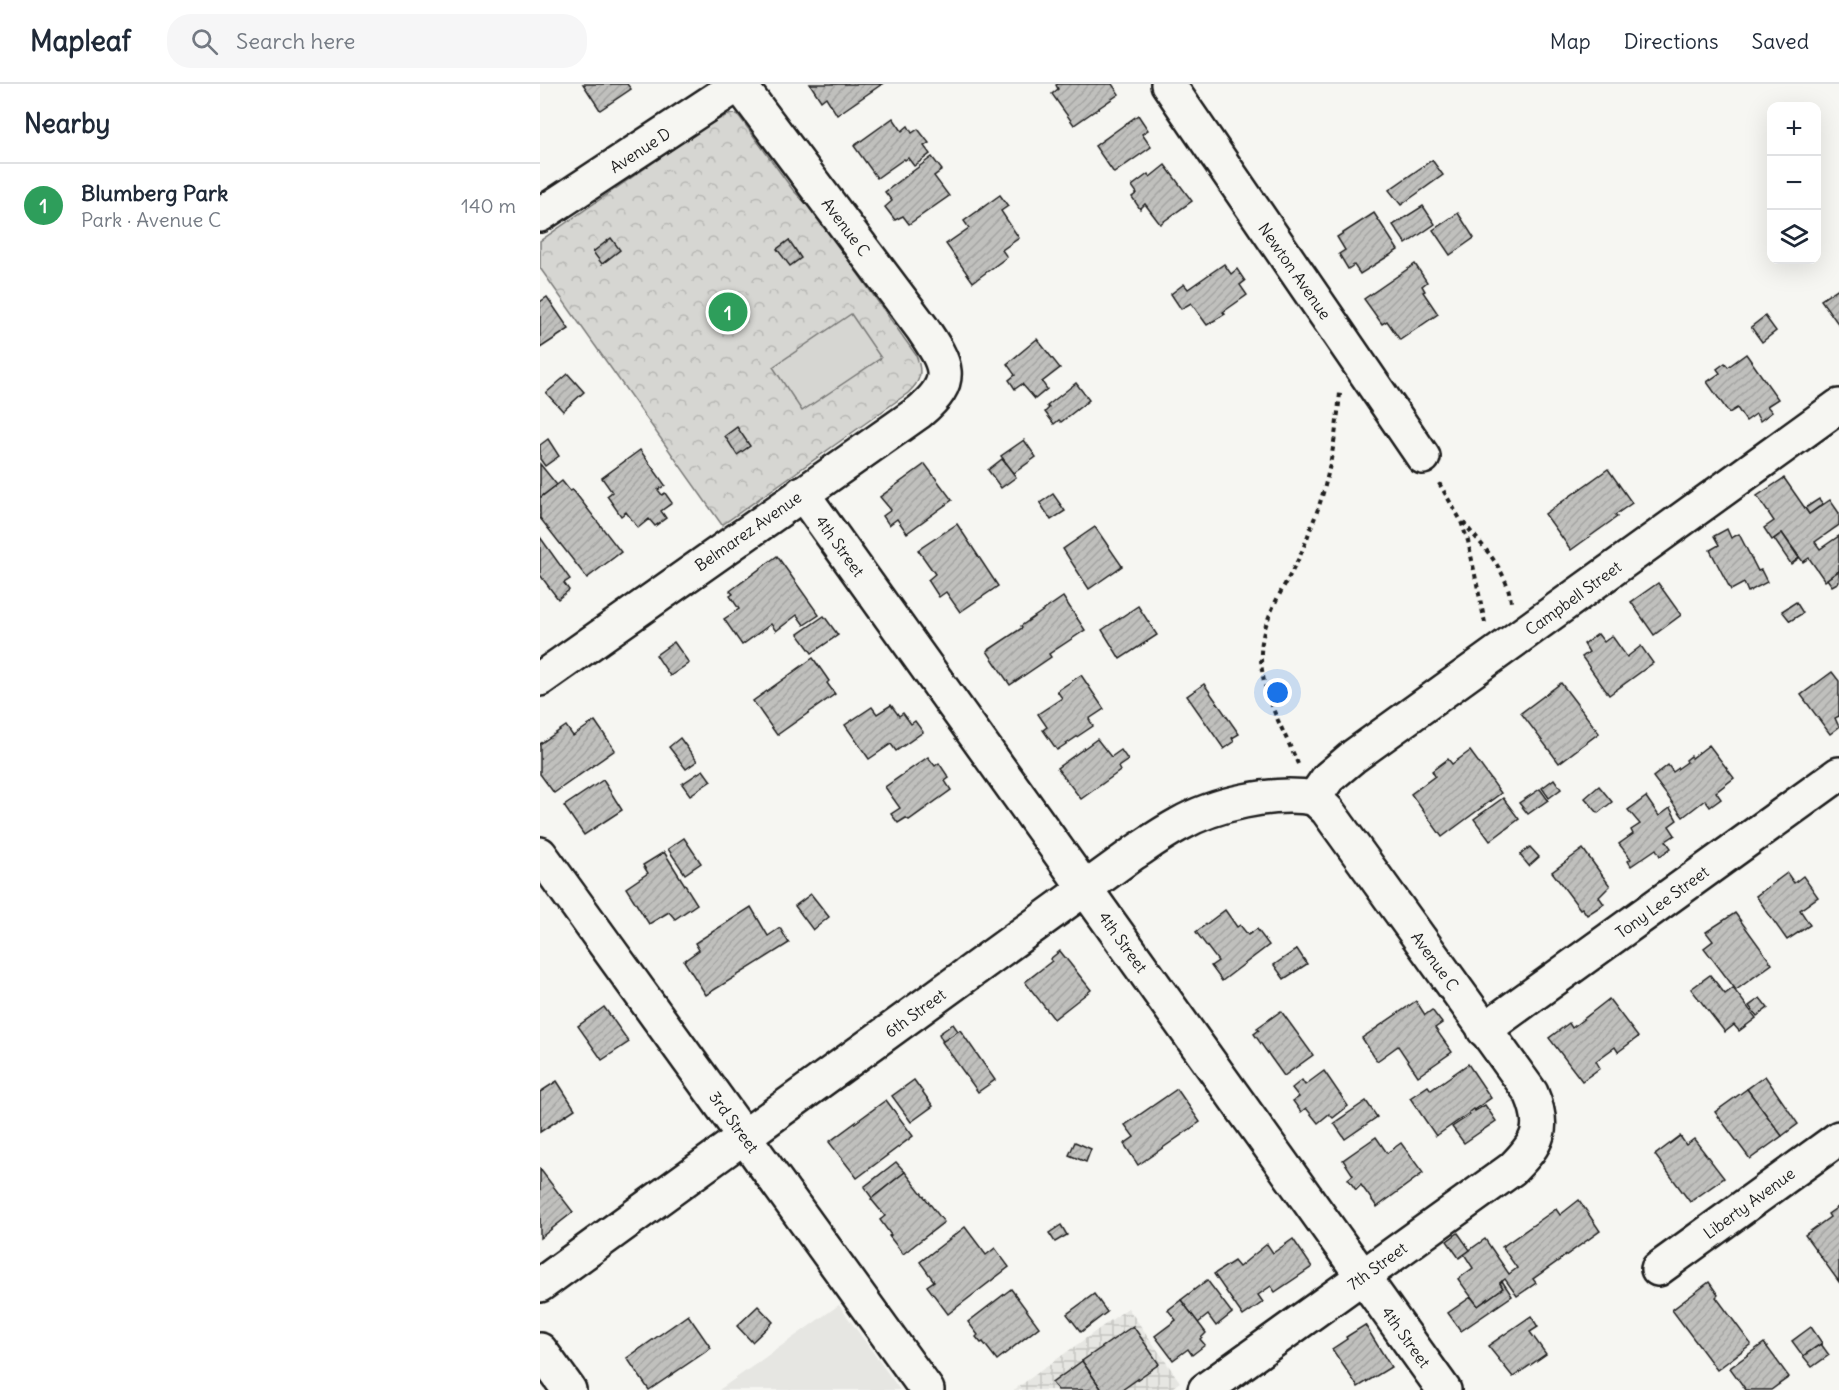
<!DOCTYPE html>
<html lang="en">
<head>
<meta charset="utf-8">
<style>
	:root { --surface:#fff; --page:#f6f6f7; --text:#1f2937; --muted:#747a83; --line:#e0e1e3; --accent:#1c1c1c }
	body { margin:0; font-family:Delius,sans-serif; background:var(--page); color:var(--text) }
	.controls { position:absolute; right:18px; top:18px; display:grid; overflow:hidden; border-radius:12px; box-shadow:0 6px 24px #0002 }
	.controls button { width:54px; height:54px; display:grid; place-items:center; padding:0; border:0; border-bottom:2px solid var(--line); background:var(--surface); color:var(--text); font:30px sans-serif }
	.you { position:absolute; left:738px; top:609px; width:21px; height:21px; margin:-15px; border:4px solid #fff; border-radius:50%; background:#1a73e8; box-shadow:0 0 0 9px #1a73e833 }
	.badge { display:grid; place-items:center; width:39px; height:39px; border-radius:50%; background:var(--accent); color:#fff; font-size:20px; font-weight:700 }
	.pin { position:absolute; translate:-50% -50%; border:3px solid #fff; box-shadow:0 2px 6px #0006 }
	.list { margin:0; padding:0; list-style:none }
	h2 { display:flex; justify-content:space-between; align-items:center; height:78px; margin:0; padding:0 24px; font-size:26px }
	h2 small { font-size:20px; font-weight:400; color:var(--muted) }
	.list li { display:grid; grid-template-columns:39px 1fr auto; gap:18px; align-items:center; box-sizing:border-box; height:84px; padding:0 24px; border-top:2px solid var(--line) }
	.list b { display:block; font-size:22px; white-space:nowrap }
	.list p { margin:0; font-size:20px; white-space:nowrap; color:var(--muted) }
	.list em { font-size:20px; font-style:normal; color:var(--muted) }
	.icon { flex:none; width:33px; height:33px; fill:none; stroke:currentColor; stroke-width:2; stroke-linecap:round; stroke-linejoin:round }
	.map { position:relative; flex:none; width:1299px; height:1306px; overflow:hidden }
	header { display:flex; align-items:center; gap:36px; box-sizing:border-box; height:84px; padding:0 30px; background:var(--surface); border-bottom:2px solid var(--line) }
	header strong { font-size:28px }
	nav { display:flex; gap:33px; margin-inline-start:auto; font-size:21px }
	.search { width:420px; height:54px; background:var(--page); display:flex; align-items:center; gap:15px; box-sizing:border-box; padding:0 21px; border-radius:24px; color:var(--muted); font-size:22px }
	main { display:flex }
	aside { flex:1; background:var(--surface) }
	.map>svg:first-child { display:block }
</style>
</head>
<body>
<header>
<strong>Mapleaf</strong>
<div class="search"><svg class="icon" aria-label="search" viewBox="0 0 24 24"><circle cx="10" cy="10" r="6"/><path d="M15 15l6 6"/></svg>Search here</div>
<nav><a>Map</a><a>Directions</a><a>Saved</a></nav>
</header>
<main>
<aside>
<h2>Nearby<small></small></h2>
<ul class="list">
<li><span class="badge" style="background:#2e9e5b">1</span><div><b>Blumberg Park</b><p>Park · Avenue C</p></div><em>140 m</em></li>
</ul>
</aside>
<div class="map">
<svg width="1299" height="1306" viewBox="0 0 1299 1306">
	<defs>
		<pattern id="industrial-grid" width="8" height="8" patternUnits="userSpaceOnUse" patternTransform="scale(1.5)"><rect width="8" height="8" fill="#e6e6e2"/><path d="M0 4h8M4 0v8" fill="none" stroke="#c5c5c1"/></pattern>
		<pattern id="park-crowns" width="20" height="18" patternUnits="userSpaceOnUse" patternTransform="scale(1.5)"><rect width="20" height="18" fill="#d6d6d2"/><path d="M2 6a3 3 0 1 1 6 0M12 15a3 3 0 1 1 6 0" fill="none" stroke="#b7b7b4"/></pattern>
		<pattern id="building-hatch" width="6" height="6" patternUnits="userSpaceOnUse" patternTransform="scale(1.5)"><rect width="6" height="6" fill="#c0c0bd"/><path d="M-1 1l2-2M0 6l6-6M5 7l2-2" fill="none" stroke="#a4a4a2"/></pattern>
	</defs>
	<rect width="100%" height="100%" fill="#f6f6f2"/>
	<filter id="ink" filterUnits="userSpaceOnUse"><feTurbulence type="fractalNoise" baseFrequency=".0167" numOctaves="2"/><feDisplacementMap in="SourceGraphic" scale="12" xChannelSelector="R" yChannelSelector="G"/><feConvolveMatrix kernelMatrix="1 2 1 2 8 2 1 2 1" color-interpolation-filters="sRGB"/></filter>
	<g filter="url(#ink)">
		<path fill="#e6e6e2" d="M299,1221L360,1306H179Z"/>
		<path fill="url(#industrial-grid)" d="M588,1224L640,1298L629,1306H474Z"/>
		<path fill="url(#park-crowns)" stroke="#797977" stroke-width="1.5" d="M194,30L199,32L253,106L274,128L376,271C383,288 381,297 368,309L182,441L0,184V157L166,42L187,31Z"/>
		<path fill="#d6d6d2" stroke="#797977" stroke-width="1.5" d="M311,230L341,274L262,327L233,283Z"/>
		<g fill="url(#building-hatch)" stroke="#1c1c1c" stroke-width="1.5">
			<path d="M43,0H87L91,5L60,26Z"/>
			<path d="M270,0H342L297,31L286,13L281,17Z"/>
			<path d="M518,0H572L579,10L534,41L512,10L518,5L516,1Z"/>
			<path d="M598,31L608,46L602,50L611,63L574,89L555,62Z"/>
			<path d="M353,34L362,47L368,42L372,49L378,45L389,59L384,62L390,70L374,82L368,74L365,76L364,75L337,94L314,62Z"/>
			<path d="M392,73L402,86L394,92L409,112L369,140L363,132L355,136L345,123L352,117L345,108Z"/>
			<path d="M892,76L903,91L861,121L849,106Z"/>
			<path d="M625,81L652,117L620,140L605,120L600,125L592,113L597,109L592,102L608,90L610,93Z"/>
			<path d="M460,111L468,122L461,127L479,154L462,166L467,173L433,198L406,160L429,144L424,137Z"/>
			<path d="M883,122L895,140L866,160L853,141Z"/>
			<path d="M834,129L858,166L820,190L814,181L808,185L799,170L805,166L797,153Z"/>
			<path d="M918,129L934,154L910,171L893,146Z"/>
			<path d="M71,154L80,166L62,180L53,168Z"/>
			<path d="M249,156L261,174L250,182L237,165Z"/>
			<path d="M684,180L691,190L697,185L705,197L700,201L707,211L683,228L685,230L667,241L651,219L641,225L631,210L644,200L648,205Z"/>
			<path d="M875,180L887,198L882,202L885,207L883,208L898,230L860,256L847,237L842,240L824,215Z"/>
			<path d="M1299,204V241L1281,216Z"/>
			<path d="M7,213L29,245L0,264V218Z"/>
			<path d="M1225,232L1236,247L1222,258L1211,243Z"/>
			<path d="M497,255L520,284L502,298L507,305L495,315L482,300L475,305L469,296L475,291L467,280Z"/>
			<path d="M1206,270L1238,315L1227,322L1232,328L1220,337L1216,330L1206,337L1197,324L1189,329L1167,298L1180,289L1177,285L1185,279L1188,283Z"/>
			<path d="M28,290L44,308L23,327L6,309Z"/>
			<path d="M536,299L549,316L521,338L519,336L514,340L505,328L509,324L507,322Z"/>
			<path d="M197,343L210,362L197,371L185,352Z"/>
			<path d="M8,355L19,372L5,382L0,375V361Z"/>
			<path d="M484,356L496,373L474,389L461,372Z"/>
			<path d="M100,366L125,401L118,406L122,411L125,409L132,419L121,427L126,434L115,442L109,435L98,444L86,428L81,432L67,412L72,408L62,394Z"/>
			<path d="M462,375L476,393L461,404L448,386Z"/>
			<path d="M0,380L17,401L1,413L0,412Z"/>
			<path d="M385,380L412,416L367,449L357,435L349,441L343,432L351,426L340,413Z"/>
			<path d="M1068,385L1092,419L1075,431L1077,433L1031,466L1005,430Z"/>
			<path d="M1244,394L1269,430L1290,416L1299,429V441L1275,458L1280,465L1299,452V487L1285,497L1269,474L1263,478L1242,449L1232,456L1224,444L1234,437L1217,412Z"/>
			<path d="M22,397L30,407L33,406L81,468L47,494L0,434V414Z"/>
			<path d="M513,410L525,427L511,436L500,419Z"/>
			<path d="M1279,415L1283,420L1269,430L1265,424Z"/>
			<path d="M417,440L458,502L420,528L406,508L399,513L388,496L395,490L378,466Z"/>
			<path d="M555,443L582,482L549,505L523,465Z"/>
			<path d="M1187,445L1191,454L1199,450L1218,487L1221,486L1227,498L1208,508L1204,499L1191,506L1170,466L1179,461L1174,452Z"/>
			<path d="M1242,449L1259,474L1251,480L1234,455Z"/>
			<path d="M0,453L30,495L24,499L29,506L18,515L0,491Z"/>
			<path d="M237,472L279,531L264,541L257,531L236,547L231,540L202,561L184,535L199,525L190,512L193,510L190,507Z"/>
			<path d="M1299,487V498L1292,502L1287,495Z"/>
			<path d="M1118,499L1141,531L1114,551L1091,518Z"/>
			<path d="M523,513L545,546L509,570L511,573L470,601L447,567L482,544L481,542Z"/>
			<path d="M1256,518L1263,529L1250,537L1242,527Z"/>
			<path d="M598,522L617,551L580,575L562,546Z"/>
			<path d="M284,532L298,551L272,569L258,550Z"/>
			<path d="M1058,550L1064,558L1072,552L1087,573L1101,562L1113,579L1069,611L1042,573L1049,568L1044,560Z"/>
			<path d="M134,558L149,579L130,592L116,571Z"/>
			<path d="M273,574L289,597L287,599L295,610L237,651L213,617Z"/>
			<path d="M1292,588L1299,597V632L1295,634L1299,643L1290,650L1261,611Z"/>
			<path d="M541,591L564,625L549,635L553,642L517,666L503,646L507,643L498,630L522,614L517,607Z"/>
			<path d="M1021,599L1059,649L1019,679L981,629Z"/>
			<path d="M664,600L699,650L692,654L694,658L684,665L647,612Z"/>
			<path d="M351,621L359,632L363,629L371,640L375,637L383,648L356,667L351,660L329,675L305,641L332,623L337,630Z"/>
			<path d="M55,637L75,666L14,709L0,690V660L26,642L33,652Z"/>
			<path d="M140,654L157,677L146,685L129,663Z"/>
			<path d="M557,655L571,673L581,666L588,676L578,683L580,687L541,715L517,684Z"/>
			<path d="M1169,661L1194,694L1176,708L1181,715L1170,723L1165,716L1143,733L1113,693L1128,681L1133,688L1147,678L1146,676L1151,672L1152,674Z"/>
			<path d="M930,667L961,709L902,753L871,710L895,692L892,687L908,675L912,680Z"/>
			<path d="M388,673L395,682L399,679L409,694L405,697L411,706L369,736L366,734L358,739L351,730L360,724L345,703Z"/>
			<path d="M163,686L171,697L150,711L142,700Z"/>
			<path d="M1014,695L1021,705L1009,714L1002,704Z"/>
			<path d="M63,696L82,726L44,751L24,722Z"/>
			<path d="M1059,702L1072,718L1058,729L1045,714Z"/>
			<path d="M1000,705L1008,716L988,730L979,719Z"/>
			<path d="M1106,713L1119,732L1130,724L1137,736L1129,742L1135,751L1126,757L1131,764L1120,772L1116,765L1091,782L1088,777L1091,775L1079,760L1093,750L1091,746L1100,740L1088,726Z"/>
			<path d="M963,714L979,735L950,757L934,735Z"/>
			<path d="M144,754L161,779L145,790L128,765Z"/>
			<path d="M990,763L999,773L989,782L980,771Z"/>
			<path d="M1043,765L1070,802L1059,813L1064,820L1047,831L1042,824L1040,825L1012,788Z"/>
			<path d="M124,768L157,820L135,835L129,828L109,840L86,804L108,789L103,781Z"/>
			<path d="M1247,789L1254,799L1263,792L1278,813L1260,826L1270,841L1247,856L1216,812Z"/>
			<path d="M271,810L289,833L273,846L255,822Z"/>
			<path d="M211,823L228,852L240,844L249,859L166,911L144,877L159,866L155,859Z"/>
			<path d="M685,826L697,843L700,841L708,851L717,845L729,861L682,897L671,882L678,877L656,848Z"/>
			<path d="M1195,829L1232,880L1196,906L1164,864L1173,857L1166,848Z"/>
			<path d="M757,865L767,880L744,895L734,881Z"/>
			<path d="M520,867L551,906L514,935L485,898L512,877L510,875Z"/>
			<path d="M1170,891L1185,910L1193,904L1216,934L1199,947L1194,941L1185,948L1151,905Z"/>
			<path d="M1220,914L1228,924L1217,932L1209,922Z"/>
			<path d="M1069,915L1098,953L1078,968L1075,963L1056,977L1060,984L1042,997L1009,954L1029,939L1032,944Z"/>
			<path d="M876,917L885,931L892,926L902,939L895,944L912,968L878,992L858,962L837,977L822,954Z"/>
			<path d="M64,923L89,958L62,976L38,942Z"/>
			<path d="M741,927L773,971L744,992L714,950L719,946L717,944Z"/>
			<path d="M413,940L418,947L403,958L399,950Z"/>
			<path d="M420,946L455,996L438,1008L402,958Z"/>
			<path d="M928,980L951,1014L896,1052L870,1014L888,1002L891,1006Z"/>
			<path d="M784,987L808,1022L793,1034L789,1030L778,1039L766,1024L761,1028L753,1017L759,1013L752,1004L762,996L765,1001Z"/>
			<path d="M1225,992L1258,1040L1242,1052L1207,1005Z"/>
			<path d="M374,996L393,1022L371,1038L352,1012Z"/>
			<path d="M17,997L35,1025L0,1048V1008Z"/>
			<path d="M637,1005L660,1038L598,1081L584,1060L594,1053L585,1041Z"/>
			<path d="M1207,1005L1242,1052L1210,1075L1175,1028Z"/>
			<path d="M346,1016L373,1052L317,1094L289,1058Z"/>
			<path d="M826,1017L837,1033L805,1055L794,1039Z"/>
			<path d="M945,1021L956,1037L924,1059L912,1043L930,1031L929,1028L933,1025L935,1027Z"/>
			<path d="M1140,1052L1146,1061L1154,1055L1184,1094L1150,1118L1115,1071Z"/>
			<path d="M836,1053L847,1069L861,1059L883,1089L837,1123L821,1101L816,1106L808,1095L813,1091L803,1076Z"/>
			<path d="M535,1058L551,1065L546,1078L529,1071Z"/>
			<path d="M356,1078L365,1088L332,1114L324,1103Z"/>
			<path d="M0,1085L33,1128L0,1154Z"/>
			<path d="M365,1088L404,1138L363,1170L349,1152L351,1151L340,1136L345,1132L331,1115Z"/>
			<path d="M1039,1116L1060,1147L993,1195L996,1199L977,1212L965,1195L960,1199L963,1204L938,1222L918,1195L933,1184L924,1170L945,1155L969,1190L977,1184L962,1163L1016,1125L1020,1131Z"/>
			<path d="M1298,1123L1299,1124V1198L1265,1151L1290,1133L1288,1130Z"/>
			<path d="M521,1141L527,1151L515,1158L509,1149Z"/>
			<path d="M425,1143L446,1171L455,1164L469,1183L408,1230L387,1202L394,1197L380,1178Z"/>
			<path d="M918,1149L930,1166L919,1174L907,1157Z"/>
			<path d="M753,1155L772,1183L735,1208L731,1202L718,1211L723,1218L703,1232L674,1190L694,1177L699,1183L727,1160L733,1169Z"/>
			<path d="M667,1196L692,1229L676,1242L668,1231L658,1239L641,1216Z"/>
			<path d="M962,1197L972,1212L921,1247L908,1229L931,1213L938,1222L963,1204L960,1199Z"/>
			<path d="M1169,1198L1178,1211L1176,1213L1211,1260L1177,1286L1132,1226Z"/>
			<path d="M471,1205L499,1243L457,1276L443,1258L441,1259L436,1253L438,1251L428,1238Z"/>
			<path d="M554,1210L567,1228L541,1248L527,1230Z"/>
			<path d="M641,1216L666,1249L660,1255L665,1261L652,1271L648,1265L633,1276L615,1252L636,1236L628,1226Z"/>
			<path d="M218,1222L233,1238L212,1258L197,1242Z"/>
			<path d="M148,1231L171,1264L109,1306L87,1274Z"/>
			<path d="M991,1232L998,1243L990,1248L1006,1270L973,1293L948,1262Z"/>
			<path d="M825,1241L851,1283L818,1303L792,1265L807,1255L806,1253Z"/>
			<path d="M593,1242L619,1280L582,1306H562L542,1277Z"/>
			<path d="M1271,1243L1282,1259L1263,1272L1252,1257Z"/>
			<path d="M1224,1259L1249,1293L1231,1306H1206L1190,1284Z"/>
			<path d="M1281,1260L1289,1271L1272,1283L1263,1272Z"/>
			<path d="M542,1277L562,1306H518L512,1299Z"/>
		</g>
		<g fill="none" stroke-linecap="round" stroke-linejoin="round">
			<g stroke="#1c1c1c" stroke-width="38">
				<g id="street">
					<path d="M628,0L883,373"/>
					<path d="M0,131L199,0"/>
					<path d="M262,409L904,1306"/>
					<path d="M0,595L379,328C417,296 407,281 382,244L199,0"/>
					<path d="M774,714L788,694L814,672L1299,322"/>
					<path d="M0,770L387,1306"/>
					<path d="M944,946L1299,690"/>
					<path d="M1118,1185L1299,1054"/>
					<path d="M0,1201L594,769C609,759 623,749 638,741C674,720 733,707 774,714"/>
					<path d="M665,1306L972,1085C999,1058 1006,1044 991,1009L787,726L774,714"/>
				</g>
			</g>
			<g stroke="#1c1c1c" stroke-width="38">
				<path id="primary" d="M0,1266L29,1306"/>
			</g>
			<g stroke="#1c1c1c" stroke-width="4" stroke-dasharray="4.5 4.5" stroke-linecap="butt">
				<path d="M899,399L920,435L928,457L945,539"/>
				<path d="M923,438C943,463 967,485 971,518"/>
				<path d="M758,680C743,644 720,609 721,569C722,534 743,506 758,476C764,464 768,451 773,438C789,399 796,352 800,309"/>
			</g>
			<use href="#street" stroke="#f6f6f2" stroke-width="33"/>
			<use href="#primary" stroke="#f6f6f2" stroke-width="33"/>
		</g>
	</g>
	<g text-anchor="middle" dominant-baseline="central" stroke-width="5" stroke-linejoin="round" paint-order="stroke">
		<g font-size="16" fill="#1c1c1c" stroke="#f6f6f2">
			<text transform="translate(100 66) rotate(-33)">Avenue D</text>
			<text transform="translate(306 143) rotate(53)">Avenue C</text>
			<text transform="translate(755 187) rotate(55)">Newton Avenue</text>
			<text transform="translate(208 447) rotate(-35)">Belmarez Avenue</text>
			<text transform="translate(300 462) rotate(54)">4th Street</text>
			<text transform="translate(1033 514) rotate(-36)">Campbell Street</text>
			<text transform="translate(1122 818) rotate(-36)">Tony Lee Street</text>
			<text transform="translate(583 858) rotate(54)">4th Street</text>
			<text transform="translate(895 877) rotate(54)">Avenue C</text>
			<text transform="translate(375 929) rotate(-36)">6th Street</text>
			<text transform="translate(194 1038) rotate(54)">3rd Street</text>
			<text transform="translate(1209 1119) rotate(-36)">Liberty Avenue</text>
			<text transform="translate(837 1182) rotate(-36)">7th Street</text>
			<text transform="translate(866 1253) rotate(54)">4th Street</text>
		</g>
	</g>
</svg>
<div class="controls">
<button>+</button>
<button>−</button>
<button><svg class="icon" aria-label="layers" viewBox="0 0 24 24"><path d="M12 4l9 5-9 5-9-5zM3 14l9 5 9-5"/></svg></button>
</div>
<div class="you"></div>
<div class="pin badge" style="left:188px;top:228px;background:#2e9e5b">1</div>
</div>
</main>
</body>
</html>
